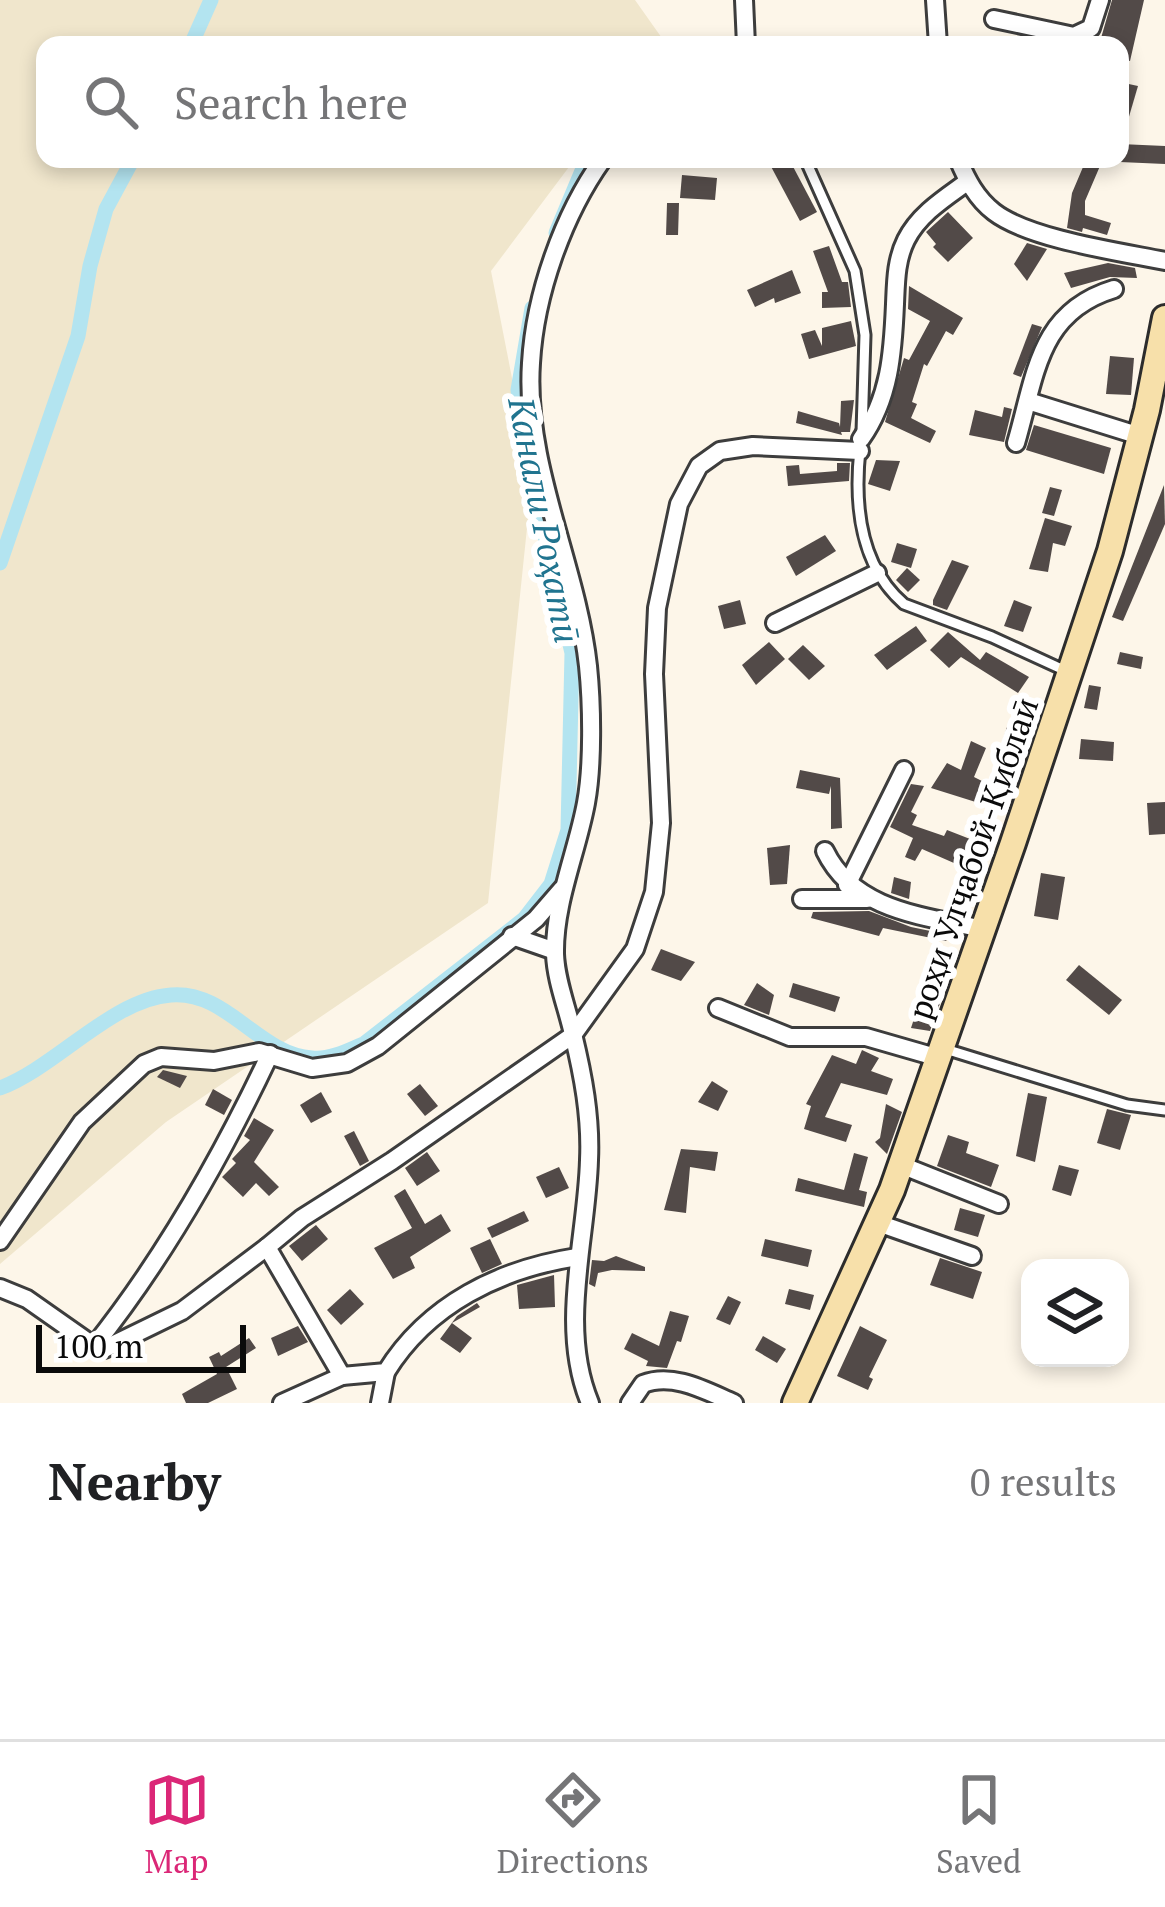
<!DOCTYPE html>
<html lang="en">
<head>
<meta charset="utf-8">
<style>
	:root { --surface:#fff; --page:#f6f6f6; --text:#202124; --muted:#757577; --line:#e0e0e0; --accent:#db2777 }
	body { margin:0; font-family:"PT Serif",serif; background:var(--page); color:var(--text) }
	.controls { position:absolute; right:36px; bottom:36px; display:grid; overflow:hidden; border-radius:24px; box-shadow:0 6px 18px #0003 }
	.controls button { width:108px; height:108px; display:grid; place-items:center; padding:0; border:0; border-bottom:3px solid var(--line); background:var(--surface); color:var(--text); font:60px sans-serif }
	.scale { position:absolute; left:36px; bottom:30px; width:210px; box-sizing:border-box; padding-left:12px; border:6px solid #0a0a0a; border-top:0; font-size:33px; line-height:42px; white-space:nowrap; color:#0a0a0a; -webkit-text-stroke:9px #fff; paint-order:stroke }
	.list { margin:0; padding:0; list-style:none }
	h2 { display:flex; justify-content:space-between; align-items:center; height:156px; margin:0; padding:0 48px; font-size:51px }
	h2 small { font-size:39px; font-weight:400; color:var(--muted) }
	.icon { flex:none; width:66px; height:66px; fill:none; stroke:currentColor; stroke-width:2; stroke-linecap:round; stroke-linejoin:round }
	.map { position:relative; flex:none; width:1165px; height:1403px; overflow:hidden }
	.search { position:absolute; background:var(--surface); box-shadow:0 6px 18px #0003; left:36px; right:36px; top:36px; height:132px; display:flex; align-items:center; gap:30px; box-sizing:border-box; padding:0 42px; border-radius:24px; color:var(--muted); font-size:45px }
	.sheet { height:336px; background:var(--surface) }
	nav { display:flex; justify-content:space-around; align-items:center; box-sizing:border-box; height:168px; border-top:3px solid var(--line); background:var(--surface); font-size:33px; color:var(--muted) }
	nav a { display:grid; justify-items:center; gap:6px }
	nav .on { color:var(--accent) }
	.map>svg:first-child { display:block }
</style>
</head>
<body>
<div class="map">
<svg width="1165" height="1403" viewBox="0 0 1165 1403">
	<rect width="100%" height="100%" fill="#fdf6e9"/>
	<path fill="#f0e6cc" d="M0,0H635L664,41L661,45H45V159H575L491,271L532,480L488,903L166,1122L0,1264Z"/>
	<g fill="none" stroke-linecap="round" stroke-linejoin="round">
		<g stroke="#b3e4f0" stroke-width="15">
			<path d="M191,45L211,0"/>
			<path d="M556,233L587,159"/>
			<path d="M0,563L78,336L90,266L106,209L133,159"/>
			<path d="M0,1088C55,1068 112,999 171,995C227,990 259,1055 312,1058C330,1060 349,1050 365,1043L524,919L551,884L568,830L572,653L532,480L518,390L532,308"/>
		</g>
	</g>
	<g fill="#524a48">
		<path d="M1112,0H1144L1130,61L1120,59V45H1099Z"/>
		<path d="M1124,83L1138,86L1123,137L1120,97Z"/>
		<path d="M1120,144L1165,146V164L1120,162Z"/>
		<path d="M767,159H789L817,212L800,221Z"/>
		<path d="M1086,160L1100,166L1085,201V215L1111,223L1107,235L1083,228L1082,232L1067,228L1072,193Z"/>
		<path d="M682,175L717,178L715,200L680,198Z"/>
		<path d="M667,203H679L678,235H666Z"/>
		<path d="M948,212L973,238L948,262L933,247L936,244L926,232Z"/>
		<path d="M1027,243L1047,249L1027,281L1014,264Z"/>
		<path d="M829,246L842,282H848L851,307L822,308V292H828L813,251Z"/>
		<path d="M1108,263L1135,268L1137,278L1110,277L1071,288L1064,273Z"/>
		<path d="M792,270L801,293L775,303L774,298L755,307L747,290Z"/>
		<path d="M909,286L963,318L953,335L946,331L927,366L924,364L912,402L917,404L911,418L936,431L930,443L885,422L904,358L909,360L930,321L908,309Z"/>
		<path d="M851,321L856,346L809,359L801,334L815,330L822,346V328Z"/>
		<path d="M1032,324L1042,327L1021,377L1013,374Z"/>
		<path d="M1110,356L1134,358L1131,395L1106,394Z"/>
		<path d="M854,400L850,432H841L842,435L796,423L798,411L839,423L840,427L841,401Z"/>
		<path d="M1004,407L1012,409L1004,442L969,435L975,410L1002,417Z"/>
		<path d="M1034,425L1111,448L1104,474L1026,450Z"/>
		<path d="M876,460L900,461L890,491L868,484Z"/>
		<path d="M837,463H850L849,481L788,486L786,466L799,465L800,474L837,471Z"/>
		<path d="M1164,485L1165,524L1123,621L1112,617Z"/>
		<path d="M1050,487L1062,490L1054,516L1042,513Z"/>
		<path d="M1045,518L1072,526L1065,546L1053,543L1048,572L1029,569Z"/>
		<path d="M825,535L836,551L796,576L786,557Z"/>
		<path d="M897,543L917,549L911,568L891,562Z"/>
		<path d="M952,560L969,566L947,610L933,605V600Z"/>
		<path d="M907,568L920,580L908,592L896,580Z"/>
		<path d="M740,600L746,624L724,629L718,606Z"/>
		<path d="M1014,600L1032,607L1023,632L1004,626Z"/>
		<path d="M916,626L927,641L887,670L874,655Z"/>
		<path d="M948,632L980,660L986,652L1029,677L1018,693L961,657L949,668L930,650Z"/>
		<path d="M769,642L785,659L756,685L742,665Z"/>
		<path d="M803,645L825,666L809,680L788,659Z"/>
		<path d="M1120,652L1143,657L1141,669L1117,664Z"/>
		<path d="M1089,685L1101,687L1097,710L1084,708Z"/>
		<path d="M1007,727L1025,733L1018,755L1000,749Z"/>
		<path d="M1081,739L1114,742L1113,761L1079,759Z"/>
		<path d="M971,741L986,748L974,777L988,784L982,804L931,788L947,763L961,770Z"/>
		<path d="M800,770L840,778L842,828L831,829V786L829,794L796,788Z"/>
		<path d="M911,784L924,786L911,812L917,815L912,825L944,836L947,830L988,846L979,874L922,849L915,861L905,857L913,838L890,827Z"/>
		<path d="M1165,802V834L1149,835L1147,803Z"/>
		<path d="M790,845L787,884L770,885L767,848Z"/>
		<path d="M1041,873L1065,877L1058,920L1034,916Z"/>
		<path d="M894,877L911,882L909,899L891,893Z"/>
		<path d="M869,911L911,927L950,935L946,941L883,928L879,936L811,918L813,912Z"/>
		<path d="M661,949L695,962L681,981L651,970Z"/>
		<path d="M1079,965L1122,1000L1109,1015L1066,980Z"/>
		<path d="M757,983L774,995L769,1015L744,1005Z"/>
		<path d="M793,983L840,997L835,1012L789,997Z"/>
		<path d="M924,988L943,995L930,1031L911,1028Z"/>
		<path d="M862,1050L879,1058L871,1071L893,1079L887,1095L841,1083L825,1117L852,1125L846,1142L804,1129L811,1106L806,1104L832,1055L856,1064Z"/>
		<path d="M163,1070L187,1076L180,1088L157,1077Z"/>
		<path d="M712,1081L728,1091L718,1111L698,1102Z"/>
		<path d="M420,1084L438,1106L425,1116L407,1094Z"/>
		<path d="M213,1089L232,1100L224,1115L205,1105Z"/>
		<path d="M321,1092L332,1112L311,1123L300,1105Z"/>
		<path d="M1028,1093L1047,1097L1035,1162L1016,1156Z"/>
		<path d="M886,1104L902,1112L887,1154L875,1142L880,1138Z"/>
		<path d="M1107,1109L1131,1115L1120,1150L1097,1143Z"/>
		<path d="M254,1118L274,1130L254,1162L279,1187L269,1196L256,1183L243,1197L222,1177L236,1163L232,1159L250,1140L244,1136Z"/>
		<path d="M354,1131L369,1161L360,1166L344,1136Z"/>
		<path d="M948,1135L969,1142L966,1153L999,1165L991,1187L937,1166Z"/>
		<path d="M681,1149L718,1152L715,1171L690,1167L686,1213L664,1210Z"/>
		<path d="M427,1152L440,1171L417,1186L405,1168Z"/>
		<path d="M854,1153L868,1157L859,1190L867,1192L864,1207L795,1191L798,1178L844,1190Z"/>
		<path d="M1059,1165L1079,1170L1071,1196L1052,1190Z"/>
		<path d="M559,1167L569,1188L546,1198L536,1177Z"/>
		<path d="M405,1189L425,1224L441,1214L451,1231L410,1257L415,1268L393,1279L374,1248L412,1228L394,1196Z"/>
		<path d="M960,1208L985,1215L978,1237L954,1230Z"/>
		<path d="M524,1211L529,1221L492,1238L487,1228Z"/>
		<path d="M316,1225L328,1239L302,1261L289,1246Z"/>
		<path d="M490,1239L502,1264L482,1273L470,1248Z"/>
		<path d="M765,1239L812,1250L808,1267L761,1256Z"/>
		<path d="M616,1256L645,1267V1271L612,1270L598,1273L595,1287L589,1284L592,1260L604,1261Z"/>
		<path d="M940,1258L982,1272L973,1299L930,1285Z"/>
		<path d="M554,1275L555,1307L519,1309L517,1285Z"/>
		<path d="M350,1289L364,1304L341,1325L327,1310Z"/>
		<path d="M789,1289L814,1295L810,1310L785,1304Z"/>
		<path d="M728,1296L741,1302L730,1325L716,1319Z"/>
		<path d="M477,1303L480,1307L452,1323L472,1338L460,1353L440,1339L457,1316Z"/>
		<path d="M670,1311L689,1316L681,1342L677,1341L667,1368L646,1366L648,1361L624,1349L632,1333L659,1346Z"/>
		<path d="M298,1326L308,1342L278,1356L271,1338Z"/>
		<path d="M860,1326L887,1340L869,1377L873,1379L868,1390L837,1376Z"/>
		<path d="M763,1336L786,1349L777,1363L755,1350Z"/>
		<path d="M249,1338L256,1348L226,1367L237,1389L208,1403H186L182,1394L217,1374L209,1357L219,1352L221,1356Z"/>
	</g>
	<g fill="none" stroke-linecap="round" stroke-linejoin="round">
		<g stroke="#3d3d3d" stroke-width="15">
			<g id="lane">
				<path d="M805,159L855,271L865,335L862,432"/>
				<path d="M860,449C854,504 860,566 904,604L992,637L1066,671"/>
				<path d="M942,1048L1127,1105L1165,1110"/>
			</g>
		</g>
		<g stroke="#3d3d3d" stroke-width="22">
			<g id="street">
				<path d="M744,0L746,45"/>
				<path d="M935,0L938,45"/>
				<path d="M994,19L1074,36L1091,28L1100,0"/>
				<path d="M958,159C967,180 976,198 994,212C1029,239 1120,252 1165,261"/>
				<path d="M1028,401L1140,436"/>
				<path d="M861,439C890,398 893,352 895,304C896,281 896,260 906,240C919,214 945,198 967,182"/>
				<path d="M1016,443C1036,375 1038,312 1114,289"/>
				<path d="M775,623L877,573"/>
				<path d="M825,851C854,911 924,916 983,929"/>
				<path d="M847,885L904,770"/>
				<path d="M802,899H867"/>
				<path d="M512,936L555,951"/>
				<path d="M718,1008L790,1037H866L939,1058"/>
				<path d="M901,1165L999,1204"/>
				<path d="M878,1223L972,1256"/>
				<path d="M0,1241L82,1122L144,1064L161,1057L214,1061L259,1052L312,1068L347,1063L378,1046L536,919L562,889"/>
				<path d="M0,1288L27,1299L94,1346C164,1258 222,1156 270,1054"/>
				<path d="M94,1346L104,1349L182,1311L267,1247"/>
				<path d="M342,1376L267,1247L302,1218L392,1161L573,1035L635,949L654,892L661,823L654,674L657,608L679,504L699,466L720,451L753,446L860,451"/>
				<path d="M282,1403L342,1376L386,1372C428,1304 500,1269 577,1257"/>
				<path d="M380,1403L386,1372"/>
				<path d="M590,1403C558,1327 587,1238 589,1160C591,1117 583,1075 573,1034C567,1007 556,981 555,954C554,903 577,852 586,803C593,765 592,705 588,666C577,565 524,466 531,363C535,294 563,215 603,159"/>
				<path d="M630,1403L643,1384C673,1372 706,1391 734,1403"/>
			</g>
		</g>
		<g stroke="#2c2c2c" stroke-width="30">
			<path id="secondary" d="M795,1403L892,1190L1013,843L1110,551L1147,410L1165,318"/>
		</g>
		<use href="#lane" stroke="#fff" stroke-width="9"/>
		<use href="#street" stroke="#fff" stroke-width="16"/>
		<use href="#secondary" stroke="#f7e0aa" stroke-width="24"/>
	</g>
	<g text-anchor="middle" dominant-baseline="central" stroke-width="12" stroke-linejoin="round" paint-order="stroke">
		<g font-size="33" fill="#0a0a0a" stroke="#fff">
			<text transform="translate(972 858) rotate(-71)">роҳи Улҷабой-Қиблаӣ</text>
		</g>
		<g font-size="36" font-style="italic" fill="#20748f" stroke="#fff">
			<text transform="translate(545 520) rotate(79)">Канали Роҳатӣ</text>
		</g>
	</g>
</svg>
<div class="controls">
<button><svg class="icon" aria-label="layers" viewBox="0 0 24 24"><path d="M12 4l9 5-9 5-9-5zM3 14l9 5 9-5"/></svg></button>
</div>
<div class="scale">100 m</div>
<div class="search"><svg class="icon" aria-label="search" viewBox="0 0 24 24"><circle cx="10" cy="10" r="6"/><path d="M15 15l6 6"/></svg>Search here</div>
</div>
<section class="sheet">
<h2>Nearby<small>0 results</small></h2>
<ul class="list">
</ul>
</section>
<nav>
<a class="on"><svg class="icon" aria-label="map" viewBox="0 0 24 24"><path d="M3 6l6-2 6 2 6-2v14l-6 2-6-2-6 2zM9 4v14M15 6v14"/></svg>Map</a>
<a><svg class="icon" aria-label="directions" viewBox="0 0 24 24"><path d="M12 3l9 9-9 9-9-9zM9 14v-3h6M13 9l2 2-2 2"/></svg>Directions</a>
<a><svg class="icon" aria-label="saved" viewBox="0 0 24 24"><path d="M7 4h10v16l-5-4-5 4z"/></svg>Saved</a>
</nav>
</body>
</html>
